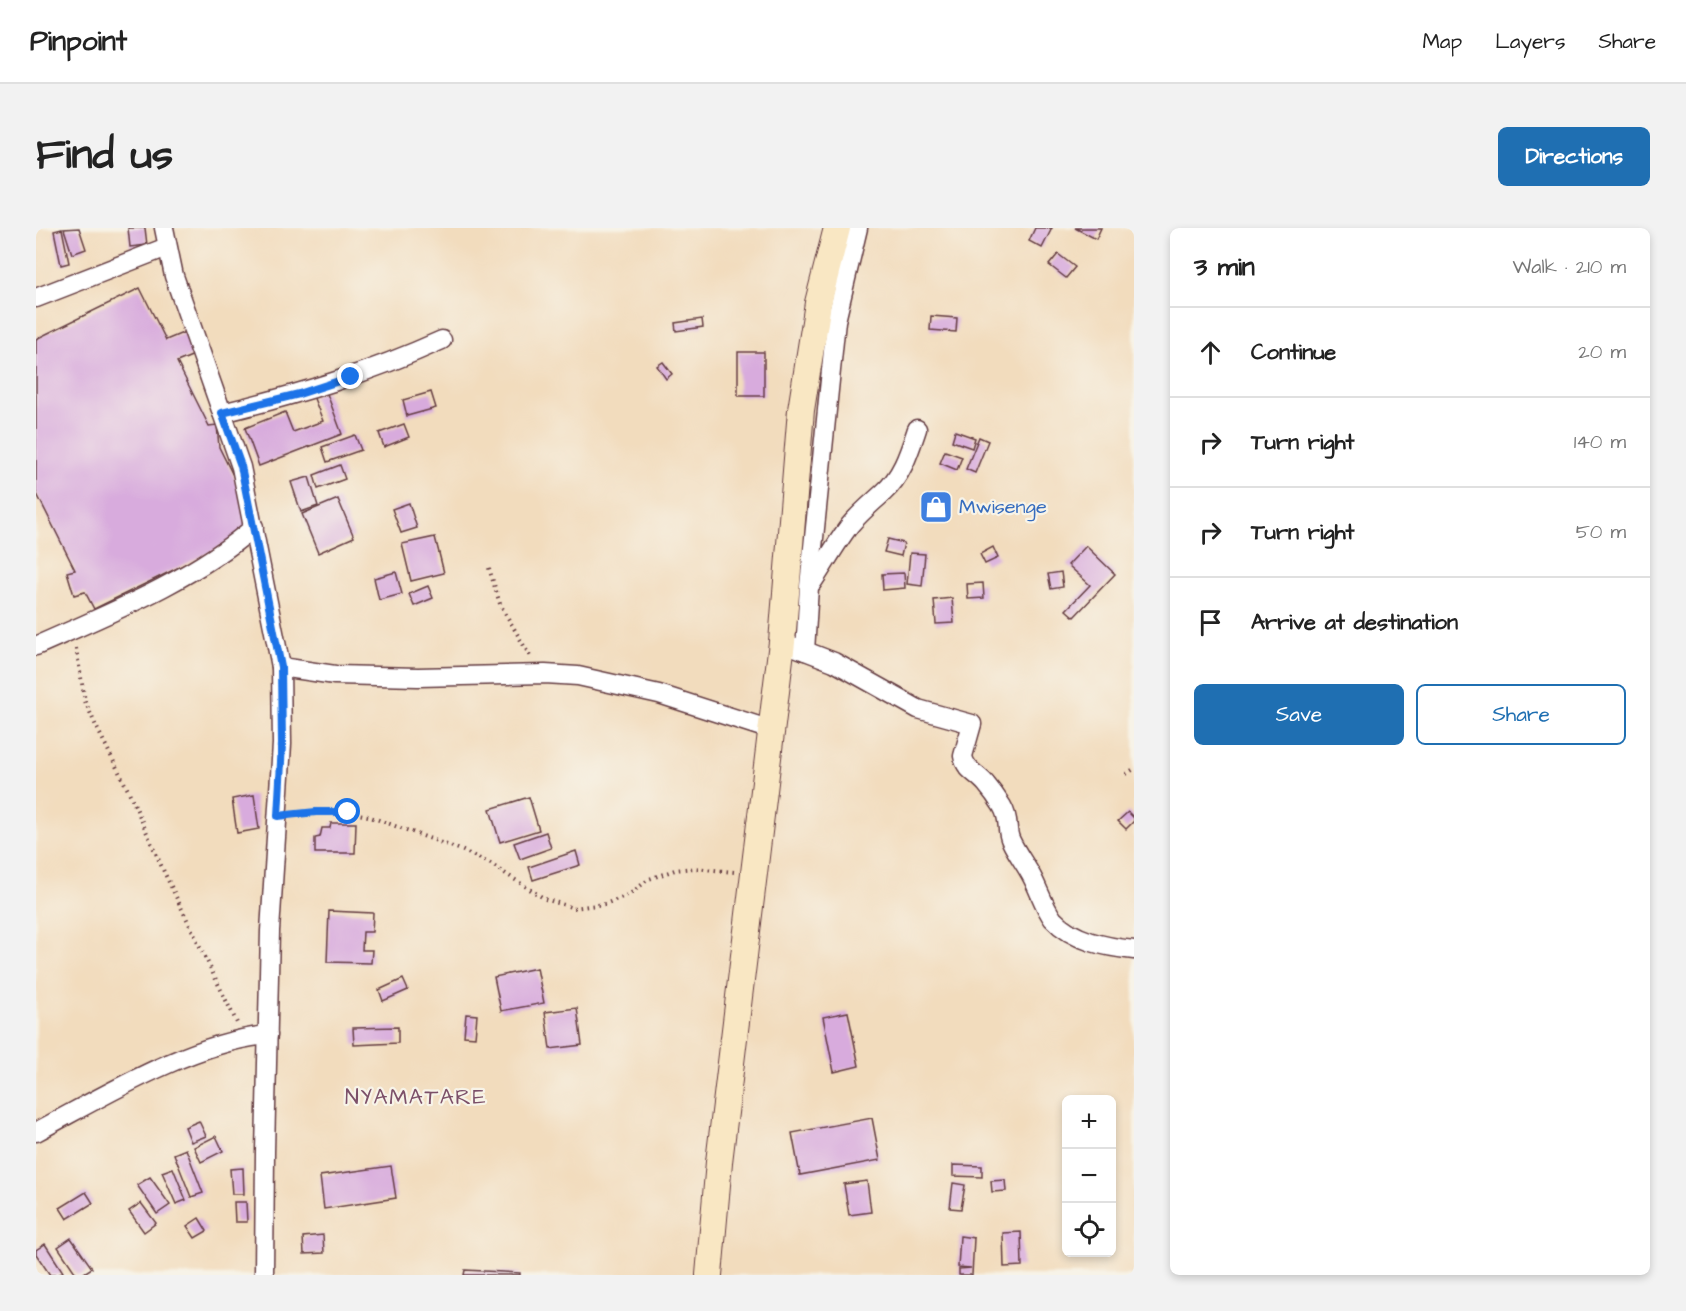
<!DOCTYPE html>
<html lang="en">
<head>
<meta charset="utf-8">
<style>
	:root { --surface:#fff; --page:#f2f2f2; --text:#222; --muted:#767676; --line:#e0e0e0; --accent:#1f6fb2 }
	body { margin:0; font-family:"Architects Daughter",sans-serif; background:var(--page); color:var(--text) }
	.controls { position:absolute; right:18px; bottom:18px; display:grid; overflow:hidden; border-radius:9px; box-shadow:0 3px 9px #0003 }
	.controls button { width:54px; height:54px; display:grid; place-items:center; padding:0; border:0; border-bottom:2px solid var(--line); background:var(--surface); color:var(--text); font:30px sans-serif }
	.stop { position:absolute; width:18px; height:18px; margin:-14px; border:4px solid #1a73e8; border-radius:50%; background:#fff }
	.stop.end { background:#1a73e8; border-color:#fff; box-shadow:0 2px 6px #0008 }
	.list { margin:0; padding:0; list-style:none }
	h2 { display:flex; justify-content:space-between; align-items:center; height:78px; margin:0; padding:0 24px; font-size:26px }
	h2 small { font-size:20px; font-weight:400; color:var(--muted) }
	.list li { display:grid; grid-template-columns:39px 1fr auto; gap:18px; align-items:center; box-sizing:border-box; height:90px; padding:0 24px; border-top:2px solid var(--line) }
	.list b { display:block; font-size:22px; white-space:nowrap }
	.list em { font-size:20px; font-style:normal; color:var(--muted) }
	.actions { display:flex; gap:12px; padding:18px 24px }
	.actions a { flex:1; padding:14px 0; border:2px solid var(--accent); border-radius:9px; text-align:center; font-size:21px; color:var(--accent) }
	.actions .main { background:var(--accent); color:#fff }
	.icon { flex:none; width:33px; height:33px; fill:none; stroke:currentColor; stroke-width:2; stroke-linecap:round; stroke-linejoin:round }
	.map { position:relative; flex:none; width:1098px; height:1047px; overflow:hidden; border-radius:9px }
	header { display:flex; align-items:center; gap:36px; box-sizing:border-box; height:84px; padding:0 30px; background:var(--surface); border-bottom:2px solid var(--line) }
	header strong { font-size:28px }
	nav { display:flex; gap:33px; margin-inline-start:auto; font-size:21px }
	.intro { display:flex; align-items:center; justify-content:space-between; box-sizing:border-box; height:144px; padding:0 36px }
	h1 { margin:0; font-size:42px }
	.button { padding:15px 27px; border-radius:9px; background:var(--accent); color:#fff; font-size:21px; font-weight:700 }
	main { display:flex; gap:36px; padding:0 36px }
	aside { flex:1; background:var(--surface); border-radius:9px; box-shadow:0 3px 9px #0003 }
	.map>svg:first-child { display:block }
</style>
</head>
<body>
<header>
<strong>Pinpoint</strong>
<nav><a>Map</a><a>Layers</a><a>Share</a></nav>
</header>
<div class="intro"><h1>Find us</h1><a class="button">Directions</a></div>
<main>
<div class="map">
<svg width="1098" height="1047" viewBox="0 0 1098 1047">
	<rect width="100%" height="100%" fill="#f7f3e8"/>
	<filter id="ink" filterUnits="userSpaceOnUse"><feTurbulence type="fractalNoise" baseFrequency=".0167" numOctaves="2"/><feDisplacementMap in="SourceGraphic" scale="12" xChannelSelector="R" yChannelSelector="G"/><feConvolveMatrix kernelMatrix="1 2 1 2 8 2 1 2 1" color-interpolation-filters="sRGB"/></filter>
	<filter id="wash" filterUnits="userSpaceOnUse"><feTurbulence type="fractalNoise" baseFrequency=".008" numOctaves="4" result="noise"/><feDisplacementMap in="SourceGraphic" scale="24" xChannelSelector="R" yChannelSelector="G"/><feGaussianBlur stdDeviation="1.35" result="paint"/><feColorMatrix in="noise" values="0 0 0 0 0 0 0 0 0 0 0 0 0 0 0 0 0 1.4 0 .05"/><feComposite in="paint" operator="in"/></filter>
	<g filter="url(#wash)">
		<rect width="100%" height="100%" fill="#f2dcbd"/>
		<g id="blocks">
			<g fill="#d8abdd">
				<path d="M43,0L50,21L36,26L28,1Z"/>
				<path d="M92,0H109L111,17L94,19Z"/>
				<path d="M999,0H1016L1006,20L993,13Z"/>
				<path d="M1039,0H1065L1060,11Z"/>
				<path d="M26,1L33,35L25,37L18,3Z"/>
				<path d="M1022,26L1039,39L1030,50L1013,37Z"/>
				<path d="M104,60L130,112L149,104L158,127L141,134L173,198L181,197L183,219L223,300L58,381L49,364L38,367L31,344L39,342L0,264V111Z"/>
				<path d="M895,88L921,90L920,104L894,102Z"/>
				<path d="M666,91L667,99L640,103L639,95Z"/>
				<rect x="702" y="124" width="26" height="44"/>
				<path d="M627,134L636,146L630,151L621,138Z"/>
				<path d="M290,163L306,206L223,238L209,200L249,184L257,204L287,193L277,168Z"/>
				<path d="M395,164L400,180L371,188L367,172Z"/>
				<path d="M368,196L373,209L348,219L343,205Z"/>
				<path d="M919,203L939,210L936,220L916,213Z"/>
				<path d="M319,207L325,222L291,234L286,219Z"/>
				<path d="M943,209L952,213L939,245L930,241Z"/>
				<path d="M909,223L926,229L921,242L904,235Z"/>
				<path d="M304,237L309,251L282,261L278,247Z"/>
				<path d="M273,249L282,278L265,284L255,254Z"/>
				<path d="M302,271L318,309L282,325L266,286Z"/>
				<path d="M373,275L381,300L365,305L356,281Z"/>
				<path d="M399,309L408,345L375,353L366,316Z"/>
				<path d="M852,311L868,315L865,328L848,324Z"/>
				<path d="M1050,318L1079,346L1038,389L1030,382L1054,357L1032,337Z"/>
				<path d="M957,319L962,330L949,336L944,326Z"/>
				<path d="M874,325L889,326L886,358L871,356Z"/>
				<path d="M360,344L366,366L343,372L338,350Z"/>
				<path d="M1025,344L1027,359L1015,361L1012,346Z"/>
				<path d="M868,345L869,360L847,362L846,346Z"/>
				<path d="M947,355L948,370L932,371L931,356Z"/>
				<path d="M392,358L397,370L378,378L373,366Z"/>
				<path d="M916,370L918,395L900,396L898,372Z"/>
				<path d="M218,567L223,601L201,605L196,571Z"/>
				<path d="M493,569L503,602L464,614L454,581Z"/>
				<path d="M1092,584L1098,590V593L1090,601L1082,593Z"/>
				<path d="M295,595H320L319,625H279V610L284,609L286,600H294Z"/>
				<path d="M510,604L515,620L484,631L478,615Z"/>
				<path d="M540,623L544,637L497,652L493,639Z"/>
				<path d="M293,683L337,685L336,704H327L326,722H336L335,735L291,734Z"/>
				<path d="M501,740L508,775L465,783L458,749Z"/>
				<path d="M367,751L372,762L347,773L343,762Z"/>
				<path d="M541,780L546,817L514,821L509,784Z"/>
				<path d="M812,784L823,838L798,844L787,789Z"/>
				<path d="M430,786L441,787L439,809L428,808Z"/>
				<path d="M362,799V815L318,817L317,800Z"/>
				<path d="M836,890L844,932L764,947L756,905Z"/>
				<path d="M163,893L170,908L155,914L149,899Z"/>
				<path d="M180,908L187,923L165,934L158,919Z"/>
				<path d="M150,921L167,965L155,969L138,926Z"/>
				<path d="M917,937L946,938V949L917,948Z"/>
				<path d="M355,938L360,970L288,981L284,948Z"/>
				<path d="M137,940L150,972L140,976L126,944Z"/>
				<path d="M207,940L208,966H196L194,941Z"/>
				<path d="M114,949L134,977L121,986L101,957Z"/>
				<path d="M969,952L970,963L956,964L955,953Z"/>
				<path d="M831,953L835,984L813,987L808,956Z"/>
				<path d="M917,955L929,957L925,981L914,980Z"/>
				<path d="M50,964L57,975L31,991L24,980Z"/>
				<path d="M198,974H210L211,994H199Z"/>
				<path d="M105,975L120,995L108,1004L93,983Z"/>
				<path d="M163,990L171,1003L159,1010L151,998Z"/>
				<path d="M985,1004L986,1038L968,1039L967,1005Z"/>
				<path d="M287,1007L288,1025L268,1026L267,1009Z"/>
				<path d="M924,1008L938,1010L936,1047H923V1041L935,1040L922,1039Z"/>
				<path d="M35,1010L56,1040L45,1047H41L22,1019Z"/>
				<path d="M9,1016L27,1044L22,1047H14L0,1026V1022Z"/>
				<path d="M429,1042L484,1045V1047H428Z"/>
			</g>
		</g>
	</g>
	<g filter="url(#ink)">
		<use href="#blocks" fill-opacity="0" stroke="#633b41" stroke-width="1.5"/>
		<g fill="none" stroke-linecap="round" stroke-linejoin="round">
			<g stroke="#633b41" stroke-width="21">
				<g id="street">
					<path d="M128,0L138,48L205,239L245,439L246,516L234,703L229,924L228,1047"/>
					<path d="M0,70L131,19"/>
					<path d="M186,185C264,166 333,145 406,112"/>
					<path d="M776,355C789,336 800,315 814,297C824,285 835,276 847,265C866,248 873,225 881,201"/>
					<path d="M746,414L798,434L882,481L936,496L927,528C929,542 942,546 950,556C956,563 961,570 966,578C975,593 969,601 975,613C981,626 990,637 996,649C1003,662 1008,679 1017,691C1037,713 1070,719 1098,722"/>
					<path d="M0,418C74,385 157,352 218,299"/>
					<path d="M769,423L773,359L800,93L822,0"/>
					<path d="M245,439L299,447L382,449L509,446L542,448L623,466L735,502"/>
					<path d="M0,904C68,868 155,814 232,807"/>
				</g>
			</g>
			<g stroke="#633b41" stroke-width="28">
				<path id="secondary" d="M673,1047L683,934L746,414L765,182L782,75L801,0"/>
			</g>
			<g stroke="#633b41" stroke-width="4" stroke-dasharray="1.5 4.5" stroke-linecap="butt">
				<path d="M453,340L464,376L495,430"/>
				<path d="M40,420L49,473L60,498L93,564L129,646L201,795"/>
				<path d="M1090,546L1098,541"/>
				<path d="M259,586L280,584H312L332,588L425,622L453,635L509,671L538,680L569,676L594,666L613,651L639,642L658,640L698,644"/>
			</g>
			<use href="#street" stroke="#fff" stroke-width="18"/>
			<use href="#secondary" stroke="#f9e7c3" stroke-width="26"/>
		</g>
	</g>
	<g fill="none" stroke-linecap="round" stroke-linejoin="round" filter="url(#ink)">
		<path stroke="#1a73e8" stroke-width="8" d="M312,584H280L242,588L246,516L245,439L205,238L186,185L263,166L315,149"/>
	</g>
	<defs>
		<g id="shop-square" transform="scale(1.725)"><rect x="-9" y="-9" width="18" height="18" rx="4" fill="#3f7fe0" stroke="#f7f3e8"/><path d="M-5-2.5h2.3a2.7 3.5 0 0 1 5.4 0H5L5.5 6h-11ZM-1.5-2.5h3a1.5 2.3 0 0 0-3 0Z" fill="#fff"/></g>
	</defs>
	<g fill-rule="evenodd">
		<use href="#shop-square" x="900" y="279"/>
	</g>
	<g text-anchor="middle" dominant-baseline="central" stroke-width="4.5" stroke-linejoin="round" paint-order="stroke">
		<g font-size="20" fill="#366cbe" stroke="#f7f3e8" text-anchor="start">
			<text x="923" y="279">Mwisenge</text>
		</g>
		<g font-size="22" letter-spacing="1.5" fill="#7c5069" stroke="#f7f3e8">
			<text x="380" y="869">NYAMATARE</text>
		</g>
	</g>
</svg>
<div class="controls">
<button>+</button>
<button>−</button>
<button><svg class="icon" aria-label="locate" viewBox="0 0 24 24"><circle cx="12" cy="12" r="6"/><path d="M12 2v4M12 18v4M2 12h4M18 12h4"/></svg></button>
</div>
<div class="stop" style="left:312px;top:584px"></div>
<div class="stop end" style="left:315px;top:149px"></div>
</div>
<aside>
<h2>3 min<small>Walk · 210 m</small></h2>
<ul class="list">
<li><svg class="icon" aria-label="ahead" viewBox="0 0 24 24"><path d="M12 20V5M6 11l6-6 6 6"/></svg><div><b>Continue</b></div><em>20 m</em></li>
<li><svg class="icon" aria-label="right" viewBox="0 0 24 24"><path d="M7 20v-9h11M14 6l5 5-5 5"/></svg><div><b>Turn right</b></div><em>140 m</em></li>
<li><svg class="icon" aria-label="right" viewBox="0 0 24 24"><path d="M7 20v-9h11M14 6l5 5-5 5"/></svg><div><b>Turn right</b></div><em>50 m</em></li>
<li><svg class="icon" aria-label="arrive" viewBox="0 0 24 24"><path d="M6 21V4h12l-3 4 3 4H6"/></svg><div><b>Arrive at destination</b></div></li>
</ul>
<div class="actions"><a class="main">Save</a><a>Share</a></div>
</aside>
</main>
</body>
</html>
